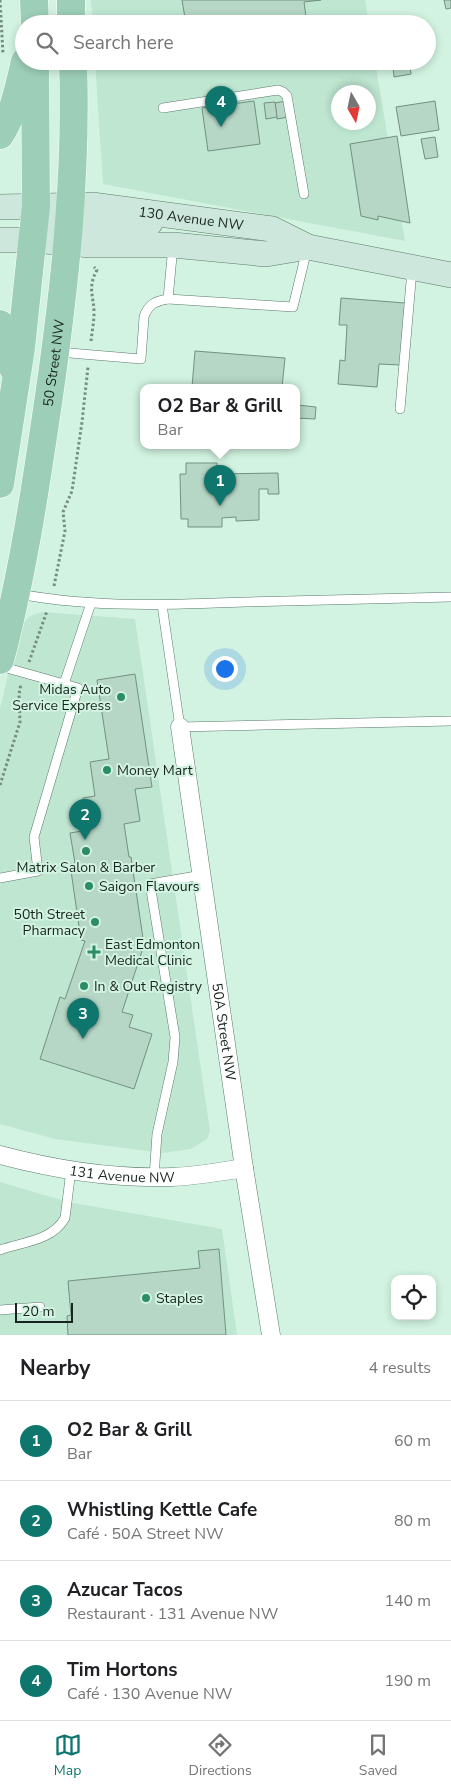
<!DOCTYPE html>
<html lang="en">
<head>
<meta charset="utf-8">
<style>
	:root { --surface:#fff; --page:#f6f6f6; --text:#202124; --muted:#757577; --line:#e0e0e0; --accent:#0f766e }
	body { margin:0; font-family:"Nunito Sans",sans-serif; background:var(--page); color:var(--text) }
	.controls { position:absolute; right:15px; bottom:15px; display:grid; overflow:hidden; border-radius:10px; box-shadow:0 2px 8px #0003 }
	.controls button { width:45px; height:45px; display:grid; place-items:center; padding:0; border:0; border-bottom:1px solid var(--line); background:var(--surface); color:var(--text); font:25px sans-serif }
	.compass { position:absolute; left:331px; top:85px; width:45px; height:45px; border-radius:50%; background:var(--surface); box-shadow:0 2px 8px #0003; rotate:171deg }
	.scale { position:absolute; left:15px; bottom:12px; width:58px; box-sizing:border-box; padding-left:5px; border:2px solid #18251e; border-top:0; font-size:14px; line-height:18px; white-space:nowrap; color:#18251e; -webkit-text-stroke:4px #d2f3e1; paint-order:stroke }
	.you { position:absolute; left:224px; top:668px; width:18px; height:18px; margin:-12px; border:4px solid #fff; border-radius:50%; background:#1a73e8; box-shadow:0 0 0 8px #1a73e833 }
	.badge { display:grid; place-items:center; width:32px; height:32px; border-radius:50%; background:var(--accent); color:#fff; font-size:16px; font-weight:700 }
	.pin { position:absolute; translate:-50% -41px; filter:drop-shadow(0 1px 2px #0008) }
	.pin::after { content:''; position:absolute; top:26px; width:18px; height:15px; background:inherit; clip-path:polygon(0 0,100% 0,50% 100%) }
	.popup { position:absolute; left:140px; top:384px; width:160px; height:65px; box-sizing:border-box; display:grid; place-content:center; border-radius:10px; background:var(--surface); filter:drop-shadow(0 1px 4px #0005); font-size:16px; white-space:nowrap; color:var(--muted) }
	.popup b { font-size:19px; color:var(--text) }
	.popup::after { content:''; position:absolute; left:50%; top:100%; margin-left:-10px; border:10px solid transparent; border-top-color:var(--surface) }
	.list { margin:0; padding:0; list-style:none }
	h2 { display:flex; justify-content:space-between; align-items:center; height:65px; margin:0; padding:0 20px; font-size:21px }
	h2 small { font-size:16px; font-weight:400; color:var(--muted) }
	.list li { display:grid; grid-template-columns:32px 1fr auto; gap:15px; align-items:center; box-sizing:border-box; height:80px; padding:0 20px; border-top:1px solid var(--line) }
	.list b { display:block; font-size:19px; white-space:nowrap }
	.list p { margin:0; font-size:16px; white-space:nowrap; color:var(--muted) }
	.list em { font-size:16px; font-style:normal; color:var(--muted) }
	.icon { flex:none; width:28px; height:28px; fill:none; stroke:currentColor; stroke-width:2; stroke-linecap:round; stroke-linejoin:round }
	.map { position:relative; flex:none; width:451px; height:1335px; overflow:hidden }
	.search { position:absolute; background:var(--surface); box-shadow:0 2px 8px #0003; left:15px; right:15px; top:15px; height:55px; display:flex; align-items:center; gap:12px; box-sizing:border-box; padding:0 18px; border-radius:28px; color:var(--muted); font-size:19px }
	.sheet { height:385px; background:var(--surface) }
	nav { display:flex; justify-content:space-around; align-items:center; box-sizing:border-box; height:70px; border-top:1px solid var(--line); background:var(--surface); font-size:14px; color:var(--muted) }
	nav a { display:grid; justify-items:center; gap:2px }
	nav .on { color:var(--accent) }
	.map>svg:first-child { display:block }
</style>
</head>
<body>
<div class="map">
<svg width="451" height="1335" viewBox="0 0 451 1335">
	<rect width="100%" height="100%" fill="#d2f3e1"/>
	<g fill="#bee6d1" fill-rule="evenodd">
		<path d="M91,0H365L369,24H93Z"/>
		<path d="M95,61H375L405,241L103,184ZM338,92H368V122H338Z"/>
		<path d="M42,612L135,619L210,1131L207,1139L191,1149L163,1153L55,1139L0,1124V709L19,627L30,616Z"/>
		<path d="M0,1182L68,1202L222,1229L237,1335H0Z"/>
	</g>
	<g fill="#b6d7c6" stroke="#729181">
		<path d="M182,0H321L304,2L307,24H186Z"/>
		<path d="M444,0H451V8L446,9Z"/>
		<path d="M410,65L411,74L394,77L393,68Z"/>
		<path d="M254,101L260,144L208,151L202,108Z"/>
		<path d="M286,101L288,117L277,119L275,103Z"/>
		<path d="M435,101L439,130L401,136L396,107Z"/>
		<path d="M275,102L277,117L266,119L264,103Z"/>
		<path d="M397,136L410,223L378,216V220L361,216L350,144Z"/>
		<path d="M435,137L438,157L425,159L421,139Z"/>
		<path d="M341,298L405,303L400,365L379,364L377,387L338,384L340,360L345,361L347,325H339Z"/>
		<path d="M195,351L285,358L282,387H192Z"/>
		<path d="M297,405L316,407L315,419L296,418Z"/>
		<path d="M186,463H217V474L278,473L279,494H268V489H259V520L236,521V517L222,518V527H188V519H181L180,474H186Z"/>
		<path d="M135,674L152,787L135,789L140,821L124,824L129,857H131L144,945L122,1012L133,1015L129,1027L152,1034L134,1089L40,1059L60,997L65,999L85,941L81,940L70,864L75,863L70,833L88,830L83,798L95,796L90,762L109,759L97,680Z"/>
		<path d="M219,1249L226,1335H68L67,1316L71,1315L68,1281L200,1268L198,1251Z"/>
	</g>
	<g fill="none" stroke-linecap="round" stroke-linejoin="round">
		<g stroke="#5b7a6a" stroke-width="10">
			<g id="lane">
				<path d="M163,108L278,90L283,92L287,96L304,194"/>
				<path d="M168,299L293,307L307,249"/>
				<path d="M58,352L141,359L144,317C148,304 156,301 168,299L173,246"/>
				<path d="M400,409L412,270"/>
				<path d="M19,594C94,608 170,605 246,602C314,600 383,599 451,597"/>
				<path d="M162,605L180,727L451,721"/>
				<path d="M0,666L64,684L91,603"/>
				<path d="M0,878L38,871L34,837L78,688L64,684"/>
				<path d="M154,1177L157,1134L173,1062L175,1037L150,884L202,875"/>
				<path d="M0,1250C22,1242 52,1241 65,1218L71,1170"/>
				<path d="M0,1310L40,1307"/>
			</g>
		</g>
		<g stroke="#5b7a6a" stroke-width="19">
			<g id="street">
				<path id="s1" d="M180,727L244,1168L271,1335"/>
				<path id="s2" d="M0,1155C56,1170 114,1179 172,1177C196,1176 220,1172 244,1168"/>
			</g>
		</g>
		<g stroke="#5b7a6a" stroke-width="26">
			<g id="secondary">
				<path id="s3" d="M0,207L92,205L272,229L308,247L451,275"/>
				<path d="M53,229L150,223"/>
				<path d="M0,240H33L91,245H173L266,254L308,247"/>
			</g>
		</g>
		<g stroke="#fff" stroke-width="29">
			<g id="primary">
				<path d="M34,0L35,24"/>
				<path d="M71,0V24"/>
				<path d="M0,135C14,113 19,87 25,61"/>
				<path d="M0,324L5,335L13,368"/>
				<path d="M0,484L21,348L36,206L35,61"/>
				<path id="s4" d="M0,660C23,573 36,485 49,396C65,285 77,174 73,61"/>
			</g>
		</g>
		<g stroke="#768d81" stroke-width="3" stroke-dasharray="2.5 2.5" stroke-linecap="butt">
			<path d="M0,0L3,54"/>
			<path d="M91,341C92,332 94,322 94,313C94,296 87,288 97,270L94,267"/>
			<path d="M54,586L65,531L63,512L72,491L82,422L88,367"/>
			<path d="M29,662L47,611"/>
			<path d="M0,785L20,722L19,694L21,684"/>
		</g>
		<use href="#lane" stroke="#fff" stroke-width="9"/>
		<use href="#street" stroke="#fff" stroke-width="18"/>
		<use href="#secondary" stroke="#cee7dc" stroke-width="25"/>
		<use href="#primary" stroke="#9dcfb8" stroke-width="28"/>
	</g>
	<g fill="#2b8c65" stroke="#d2f3e1" stroke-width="2">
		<circle cx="121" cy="697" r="5"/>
		<circle cx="107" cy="770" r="5"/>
		<circle cx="86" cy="851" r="5"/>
		<circle cx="89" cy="886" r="5"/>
		<circle cx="95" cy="922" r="5"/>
		<path d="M91.5 944.5h5v5h5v5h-5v5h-5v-5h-5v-5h5z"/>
		<circle cx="84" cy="986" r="5"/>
		<circle cx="146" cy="1298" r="5"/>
	</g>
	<g text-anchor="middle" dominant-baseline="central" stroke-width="4" stroke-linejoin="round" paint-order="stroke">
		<g font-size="14" fill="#18251e" stroke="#d2f3e1">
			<text stroke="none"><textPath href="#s3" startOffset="192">130 Avenue NW</textPath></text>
			<text stroke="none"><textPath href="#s4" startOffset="302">50 Street NW</textPath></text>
			<text stroke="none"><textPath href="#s1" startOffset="308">50A Street NW</textPath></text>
			<text stroke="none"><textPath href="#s2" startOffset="124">131 Avenue NW</textPath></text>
		</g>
		<g font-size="14" fill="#18251e" stroke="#d2f3e1" text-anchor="start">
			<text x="111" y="689" text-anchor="end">Midas Auto<tspan x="111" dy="16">Service Express</tspan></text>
			<text x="117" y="770">Money Mart</text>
			<text x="86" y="867" text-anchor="middle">Matrix Salon &amp; Barber</text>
			<text x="99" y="886">Saigon Flavours</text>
			<text x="85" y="914" text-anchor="end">50th Street<tspan x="85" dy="16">Pharmacy</tspan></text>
			<text x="105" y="944">East Edmonton<tspan x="105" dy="16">Medical Clinic</tspan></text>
			<text x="94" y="986">In &amp; Out Registry</text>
			<text x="156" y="1298">Staples</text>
		</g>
	</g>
</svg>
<div class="controls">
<button><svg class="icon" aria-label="locate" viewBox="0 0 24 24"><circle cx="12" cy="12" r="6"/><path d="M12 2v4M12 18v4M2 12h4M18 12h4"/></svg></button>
</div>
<svg class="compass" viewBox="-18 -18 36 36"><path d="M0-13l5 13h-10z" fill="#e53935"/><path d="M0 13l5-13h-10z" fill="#757577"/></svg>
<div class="scale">20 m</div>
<div class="you"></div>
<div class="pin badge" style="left:220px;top:506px">1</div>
<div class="popup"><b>O2 Bar &amp; Grill</b>Bar</div>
<div class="pin badge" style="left:85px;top:840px">2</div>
<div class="pin badge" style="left:83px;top:1039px">3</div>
<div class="pin badge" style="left:221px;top:127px">4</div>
<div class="search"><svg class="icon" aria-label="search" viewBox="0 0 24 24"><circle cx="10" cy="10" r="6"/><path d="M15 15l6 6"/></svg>Search here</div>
</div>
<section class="sheet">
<h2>Nearby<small>4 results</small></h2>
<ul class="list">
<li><span class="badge">1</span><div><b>O2 Bar &amp; Grill</b><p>Bar</p></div><em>60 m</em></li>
<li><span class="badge">2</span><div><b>Whistling Kettle Cafe</b><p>Café · 50A Street NW</p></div><em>80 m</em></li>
<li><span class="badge">3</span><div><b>Azucar Tacos</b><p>Restaurant · 131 Avenue NW</p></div><em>140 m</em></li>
<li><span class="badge">4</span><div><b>Tim Hortons</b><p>Café · 130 Avenue NW</p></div><em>190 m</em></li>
</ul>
</section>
<nav>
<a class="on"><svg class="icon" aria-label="map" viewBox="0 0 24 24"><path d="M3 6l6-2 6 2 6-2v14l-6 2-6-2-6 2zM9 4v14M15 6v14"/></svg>Map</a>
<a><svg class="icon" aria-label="directions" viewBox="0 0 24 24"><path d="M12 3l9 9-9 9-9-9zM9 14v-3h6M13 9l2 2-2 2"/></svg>Directions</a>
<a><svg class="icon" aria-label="saved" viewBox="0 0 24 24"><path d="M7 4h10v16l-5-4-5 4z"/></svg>Saved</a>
</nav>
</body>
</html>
